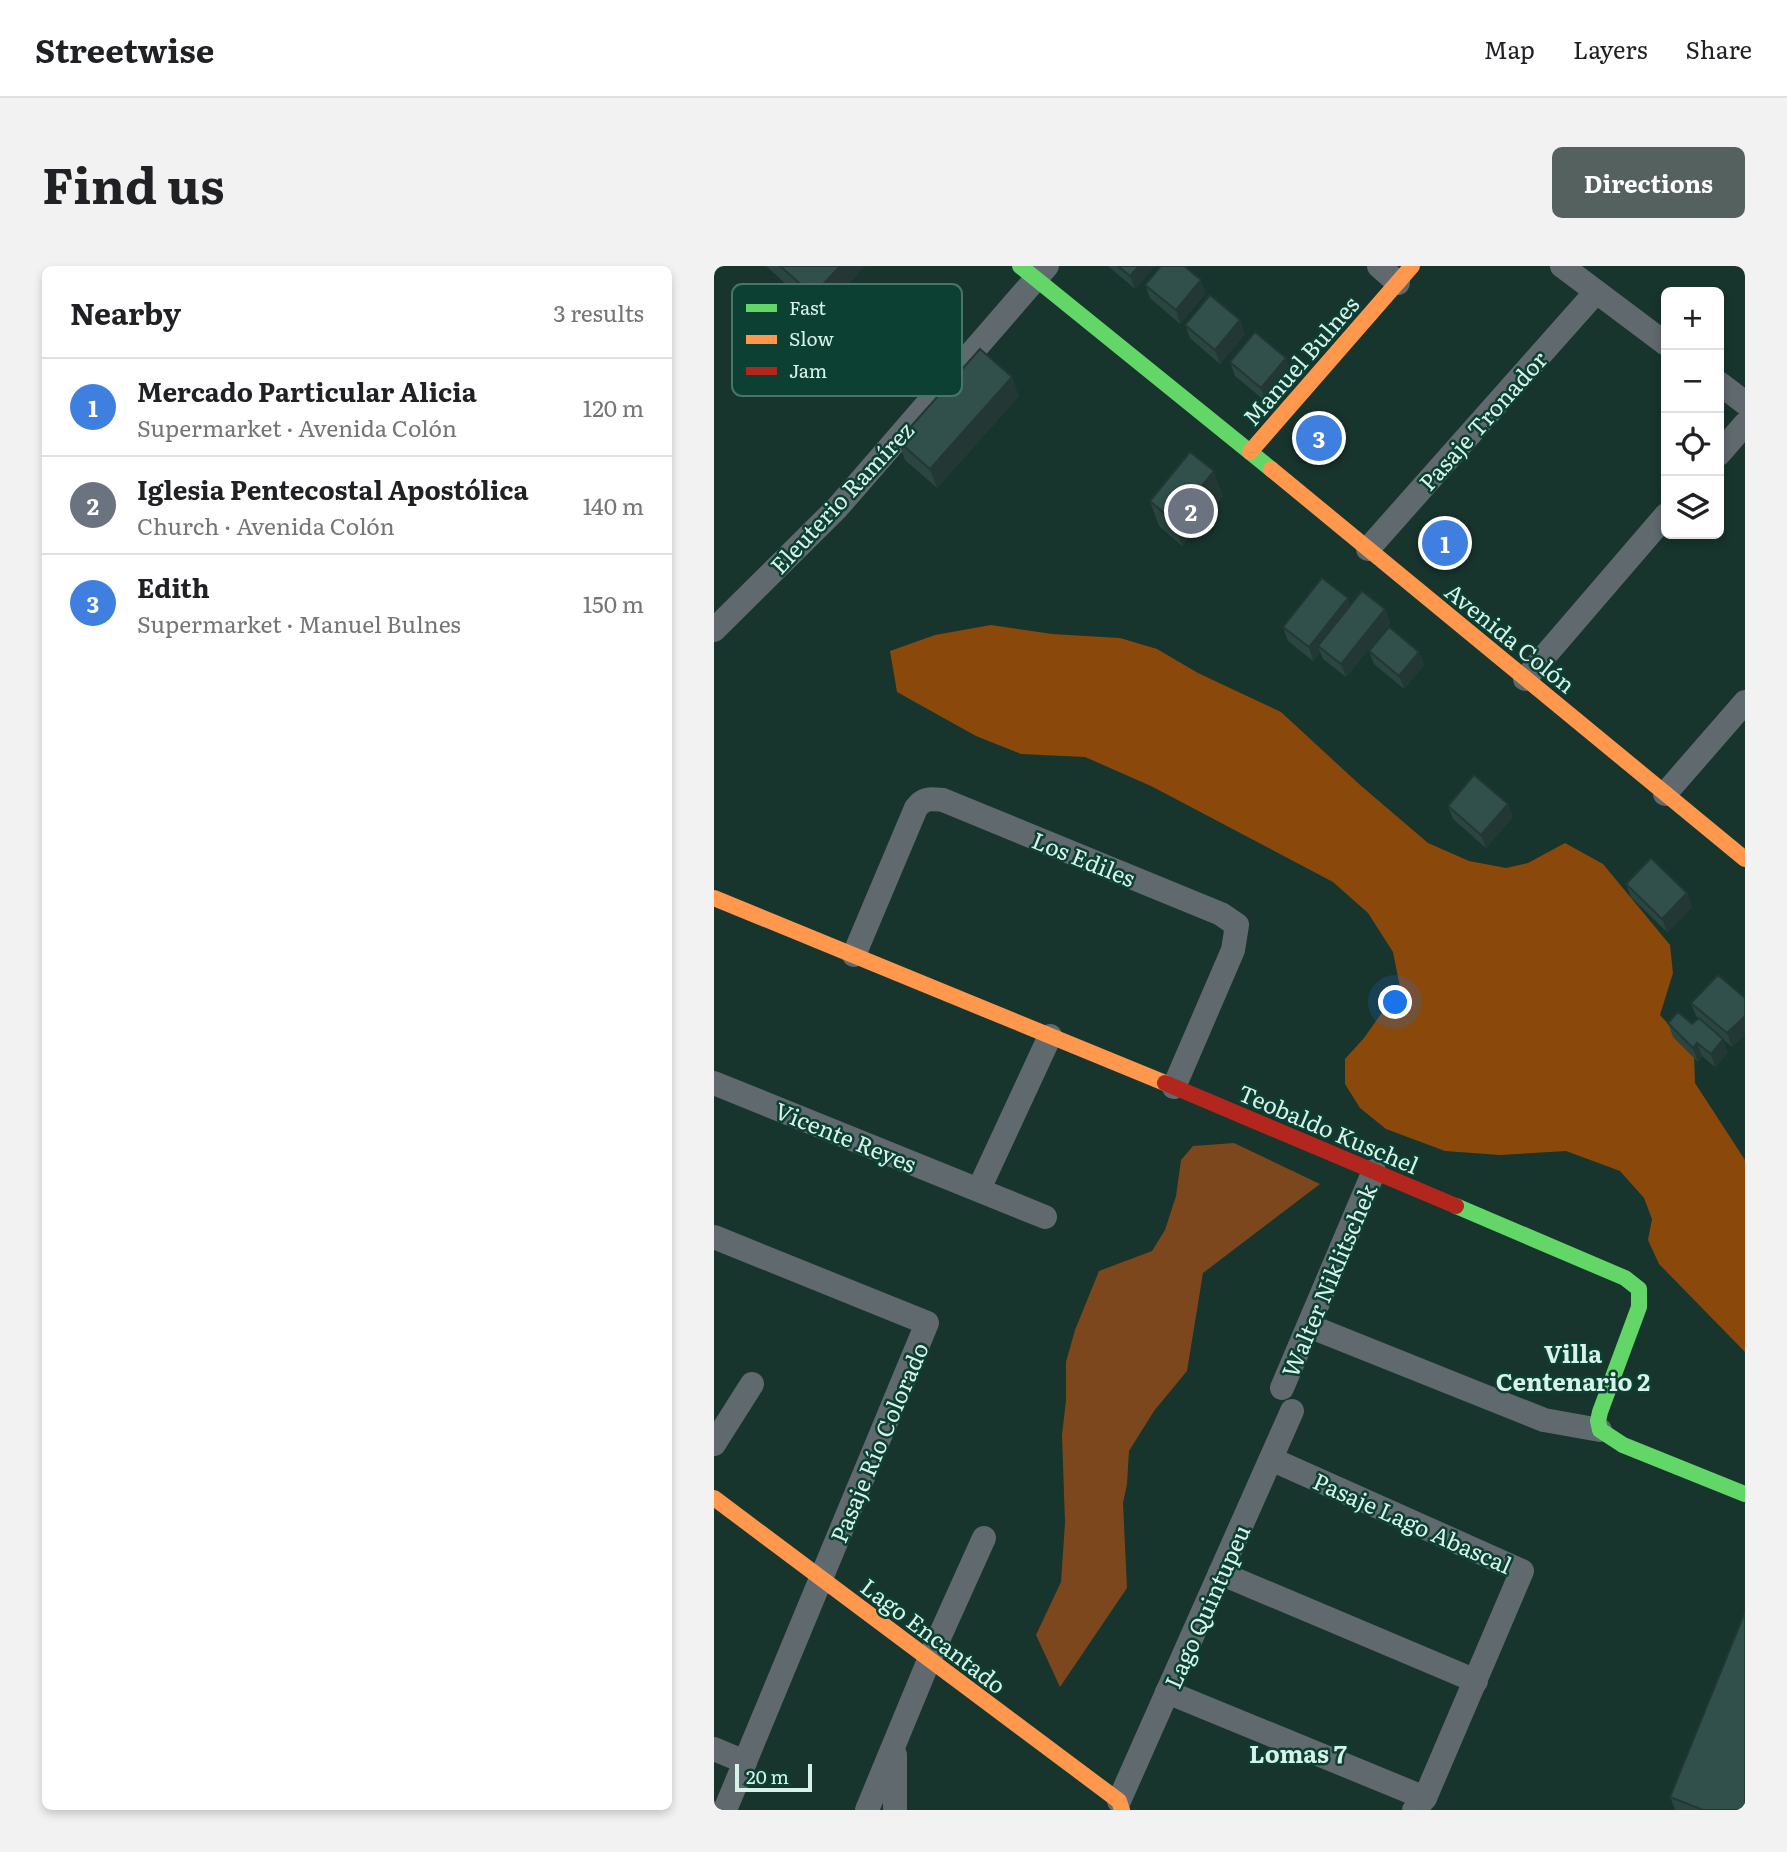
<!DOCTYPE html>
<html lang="en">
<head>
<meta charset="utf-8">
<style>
	:root { --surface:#fff; --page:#f2f2f2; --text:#202124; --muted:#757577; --line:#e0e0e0; --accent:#54615f }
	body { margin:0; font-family:Literata,serif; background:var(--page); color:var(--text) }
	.controls { position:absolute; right:21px; top:21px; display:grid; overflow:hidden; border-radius:10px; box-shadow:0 4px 10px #0003 }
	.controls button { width:63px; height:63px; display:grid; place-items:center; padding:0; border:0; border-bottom:2px solid var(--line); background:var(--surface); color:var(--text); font:35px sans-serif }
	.scale { position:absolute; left:21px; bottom:18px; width:77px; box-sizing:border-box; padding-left:7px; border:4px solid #d8f2e9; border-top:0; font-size:19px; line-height:24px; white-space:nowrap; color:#d8f2e9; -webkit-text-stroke:5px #0b4033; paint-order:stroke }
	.you { position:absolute; left:682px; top:737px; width:24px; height:24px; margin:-18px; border:5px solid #fff; border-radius:50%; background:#1a73e8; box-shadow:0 0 0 10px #1a73e833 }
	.badge { display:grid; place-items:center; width:46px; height:46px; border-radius:50%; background:var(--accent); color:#fff; font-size:23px; font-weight:700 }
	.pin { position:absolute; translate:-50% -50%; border:4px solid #fff; box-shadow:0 2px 7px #0006 }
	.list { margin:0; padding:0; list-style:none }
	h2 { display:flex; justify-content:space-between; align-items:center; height:91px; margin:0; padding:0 28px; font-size:30px }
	h2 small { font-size:23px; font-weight:400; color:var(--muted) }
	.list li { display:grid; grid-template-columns:46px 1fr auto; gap:21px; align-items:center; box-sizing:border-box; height:98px; padding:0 28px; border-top:2px solid var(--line) }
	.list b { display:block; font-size:26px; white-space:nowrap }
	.list p { margin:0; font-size:23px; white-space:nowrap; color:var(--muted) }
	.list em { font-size:23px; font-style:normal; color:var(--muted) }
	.icon { flex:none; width:38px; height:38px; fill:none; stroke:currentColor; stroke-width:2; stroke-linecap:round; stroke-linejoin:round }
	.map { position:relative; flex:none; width:1031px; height:1544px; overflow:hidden; border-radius:10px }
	header { display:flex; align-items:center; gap:42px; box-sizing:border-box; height:98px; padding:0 35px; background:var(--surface); border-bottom:2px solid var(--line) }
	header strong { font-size:33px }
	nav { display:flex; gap:38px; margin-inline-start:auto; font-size:24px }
	.intro { display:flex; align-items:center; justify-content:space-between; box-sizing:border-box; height:168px; padding:0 42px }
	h1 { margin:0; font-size:49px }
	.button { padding:18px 32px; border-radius:10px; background:var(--accent); color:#fff; font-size:24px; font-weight:700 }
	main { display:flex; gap:42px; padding:0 42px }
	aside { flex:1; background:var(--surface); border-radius:10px; box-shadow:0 4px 10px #0003 }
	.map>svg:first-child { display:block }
</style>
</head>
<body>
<header>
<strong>Streetwise</strong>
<nav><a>Map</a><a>Layers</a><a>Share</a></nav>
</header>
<div class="intro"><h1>Find us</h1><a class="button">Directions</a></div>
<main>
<aside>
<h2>Nearby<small>3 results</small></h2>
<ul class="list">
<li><span class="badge" style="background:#3f7fe0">1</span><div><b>Mercado Particular Alicia</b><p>Supermarket · Avenida Colón</p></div><em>120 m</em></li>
<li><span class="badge" style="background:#6b7280">2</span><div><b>Iglesia Pentecostal Apostólica</b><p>Church · Avenida Colón</p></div><em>140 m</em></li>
<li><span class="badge" style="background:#3f7fe0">3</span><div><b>Edith</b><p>Supermarket · Manuel Bulnes</p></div><em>150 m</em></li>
</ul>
</aside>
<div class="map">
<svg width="1031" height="1544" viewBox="0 0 1031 1544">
	<rect width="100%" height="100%" fill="#17342d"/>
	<path fill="#7c471c" d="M520,877L606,918L489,1007L473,1105L440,1145L415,1185L413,1218L409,1237L413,1322L346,1421L322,1369L347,1316L351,1257L348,1169L352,1134V1096L361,1064L385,1005L438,985L451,964L462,930L467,894L479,880Z"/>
	<path fill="#8a490a" d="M277,359L338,368L406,372L443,383L484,407L567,446L645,518L714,577L755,595L792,602L814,597L851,577L889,598L956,679L959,707L946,749L980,786L981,817L1031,894V1086L945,998L934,974L938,953L930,932L906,905L852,885L786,889L731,885L672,863L646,842L631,818V793L650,772L686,721L679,686L654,647L619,616L437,520L371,491L307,488L262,470L183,426L176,385L221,369Z"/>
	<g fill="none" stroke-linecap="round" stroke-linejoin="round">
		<g stroke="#5f696e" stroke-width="24">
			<path d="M665,0L684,17"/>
			<path d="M848,0L952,78"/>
			<path d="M1005,117L1031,137"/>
			<path d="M1005,188L1031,158"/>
			<path d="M654,283L882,26"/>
			<path d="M0,364L123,242L333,0"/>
			<path d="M811,413L952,249"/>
			<path d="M951,528L1031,436"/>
			<path d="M140,689L202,542C210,531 217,533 229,534L507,648L523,659L519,684L460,821"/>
			<path d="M0,817L331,951"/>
			<path d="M265,923L336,770"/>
			<path d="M0,971L213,1057L11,1544"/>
			<path d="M595,1060L830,1154L886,1164"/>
			<path d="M568,1122L660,905"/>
			<path d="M0,1178L38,1118"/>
			<path d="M557,1193L808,1305L711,1532L700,1544"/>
			<path d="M506,1307L762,1415"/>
			<path d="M453,1426L711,1532"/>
			<path d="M0,1483L31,1496"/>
			<path d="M181,1489V1544"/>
			<path d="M405,1535L578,1145"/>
			<path d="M153,1544L215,1394L270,1272"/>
		</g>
		<g stroke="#63d668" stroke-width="16">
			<path d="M306,0L557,203"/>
			<path d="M742,940L911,1012L925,1023V1041L886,1146L884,1155L886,1164L909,1179L1031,1228"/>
		</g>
		<g stroke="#ff974d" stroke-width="16">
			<path d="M536,186L698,0"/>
			<path d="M557,203L1031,593"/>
			<path d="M0,632L451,817"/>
			<path d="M0,1232L405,1535L408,1544"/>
		</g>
		<path stroke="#b3261e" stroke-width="16" d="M451,817L742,940"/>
	</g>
	<g fill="#2b4540">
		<path d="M52,0H151L106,49Z"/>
		<path d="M394,0H441L421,23Z"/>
		<path d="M431,19L492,27L466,58L436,32Z"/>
		<path d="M526,54L531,68L506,98L476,72L471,59Z"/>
		<path d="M572,92L576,105L551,135L521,110L516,96Z"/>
		<path d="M305,130L223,222L191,194L184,175Z"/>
		<path d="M509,230L468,280L445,260L436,235Z"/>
		<path d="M637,339L671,343L676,357L632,411L609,393L606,386L599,395L574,375L569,361Z"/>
		<path d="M655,385L705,386L710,399L690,423L660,398Z"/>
		<path d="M794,538L799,551L772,582L739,553L734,540Z"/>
		<path d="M912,618L973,627L978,641L953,666L917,631Z"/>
		<path d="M1031,732V768L1018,781L1001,766L1014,787L1001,801L988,790L984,796L959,771L954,757L978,758L985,752L982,750L977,737Z"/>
		<path d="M956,1531L1031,1544H961Z"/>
	</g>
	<g fill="#233834">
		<path d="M126,0H151L106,49L99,29Z"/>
		<path d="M425,0H441L421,23L416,10Z"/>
		<path d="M487,14L492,27L466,58L462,44Z"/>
		<path d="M526,54L531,68L506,98L501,84Z"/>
		<path d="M572,92L576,105L551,135L547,122Z"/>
		<path d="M298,111L305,130L223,222L216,203Z"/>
		<path d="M500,205L509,230L468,280L459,255Z"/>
		<path d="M634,332L639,345L604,380L606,386L599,395L595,381Z"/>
		<path d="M671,343L676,357L632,411L627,398Z"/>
		<path d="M705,386L710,399L690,423L685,410Z"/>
		<path d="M794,538L799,551L772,582L767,569Z"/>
		<path d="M973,627L978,641L953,666L948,653Z"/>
		<path d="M1031,750V768L1018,781L1013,767Z"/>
		<path d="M1009,773L1014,787L1001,801L997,788Z"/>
		<path d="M983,777L988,790L984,796L979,782Z"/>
	</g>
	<g fill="#32504b" stroke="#233834" stroke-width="2">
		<path d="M66,0H126L99,29Z"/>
		<path d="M404,0H425L416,10Z"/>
		<path d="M447,0H470L487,14L462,44L431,19Z"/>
		<path d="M496,29L526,54L501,84L471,59Z"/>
		<path d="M541,66L572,92L547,122L516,96Z"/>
		<path d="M266,83L298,111L216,203L184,175Z"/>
		<path d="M476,186L500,205L459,255L436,235Z"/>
		<path d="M608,312L634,332L595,381L569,361Z"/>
		<path d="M648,325L671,343L627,398L604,380Z"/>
		<path d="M675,361L705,386L685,410L655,385Z"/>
		<path d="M760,509L794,538L767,569L734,540Z"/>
		<path d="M937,592L973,627L948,653L912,618Z"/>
		<path d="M1004,709L1031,732V750L1013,767L977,737Z"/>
		<path d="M964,746L978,758L985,752L1009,773L997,788L983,777L979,782L954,757Z"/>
		<path d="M1031,1346V1544H989L956,1531Z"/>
	</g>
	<g text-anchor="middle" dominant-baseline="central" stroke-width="5" stroke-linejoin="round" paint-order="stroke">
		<g font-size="23" fill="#d8f2e9" stroke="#0b4033">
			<text transform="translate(586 94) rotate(-49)">Manuel Bulnes</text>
			<text transform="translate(768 154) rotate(-48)">Pasaje Tronador</text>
			<text transform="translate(127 231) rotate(-47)">Eleuterio Ramírez</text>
			<text transform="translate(797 371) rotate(39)">Avenida Colón</text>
			<text transform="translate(370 592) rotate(22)">Los Ediles</text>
			<text transform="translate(615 862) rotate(23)">Teobaldo Kuschel</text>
			<text transform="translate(132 870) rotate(22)">Vicente Reyes</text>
			<text transform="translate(614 1014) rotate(-67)">Walter Niklitschek</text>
			<text transform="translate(164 1176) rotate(-67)">Pasaje Río Colorado</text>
			<text transform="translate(699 1256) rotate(24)">Pasaje Lago Abascal</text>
			<text transform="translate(492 1340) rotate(-66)">Lago Quintupeu</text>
			<text transform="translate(220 1369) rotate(37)">Lago Encantado</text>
		</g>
		<g font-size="24" font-weight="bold" fill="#d8f2e9" stroke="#0b4033">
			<text x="859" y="1086">Villa<tspan x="859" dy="28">Centenario 2</tspan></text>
			<text x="584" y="1486">Lomas 7</text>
		</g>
	</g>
	<rect x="18" y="18" width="230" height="112" rx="10" fill="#0b4033" stroke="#48756a" stroke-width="2"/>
	<rect x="32" y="38" width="31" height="8" fill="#63d668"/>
	<rect x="32" y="69" width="31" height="9" fill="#ff974d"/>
	<rect x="32" y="101" width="31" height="8" fill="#b3261e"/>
	<g font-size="19" fill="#d8f2e9">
		<text x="75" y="49">Fast</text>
		<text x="75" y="80">Slow</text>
		<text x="75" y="112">Jam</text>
	</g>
</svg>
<div class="controls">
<button>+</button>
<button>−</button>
<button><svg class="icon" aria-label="locate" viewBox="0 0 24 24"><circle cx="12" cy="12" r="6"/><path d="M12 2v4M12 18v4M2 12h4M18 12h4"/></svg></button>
<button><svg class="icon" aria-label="layers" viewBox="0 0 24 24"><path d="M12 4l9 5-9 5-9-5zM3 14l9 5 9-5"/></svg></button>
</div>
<div class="scale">20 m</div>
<div class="you"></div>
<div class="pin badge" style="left:731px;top:277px;background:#3f7fe0">1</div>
<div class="pin badge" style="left:477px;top:245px;background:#6b7280">2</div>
<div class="pin badge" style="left:605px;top:172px;background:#3f7fe0">3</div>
</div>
</main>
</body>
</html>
